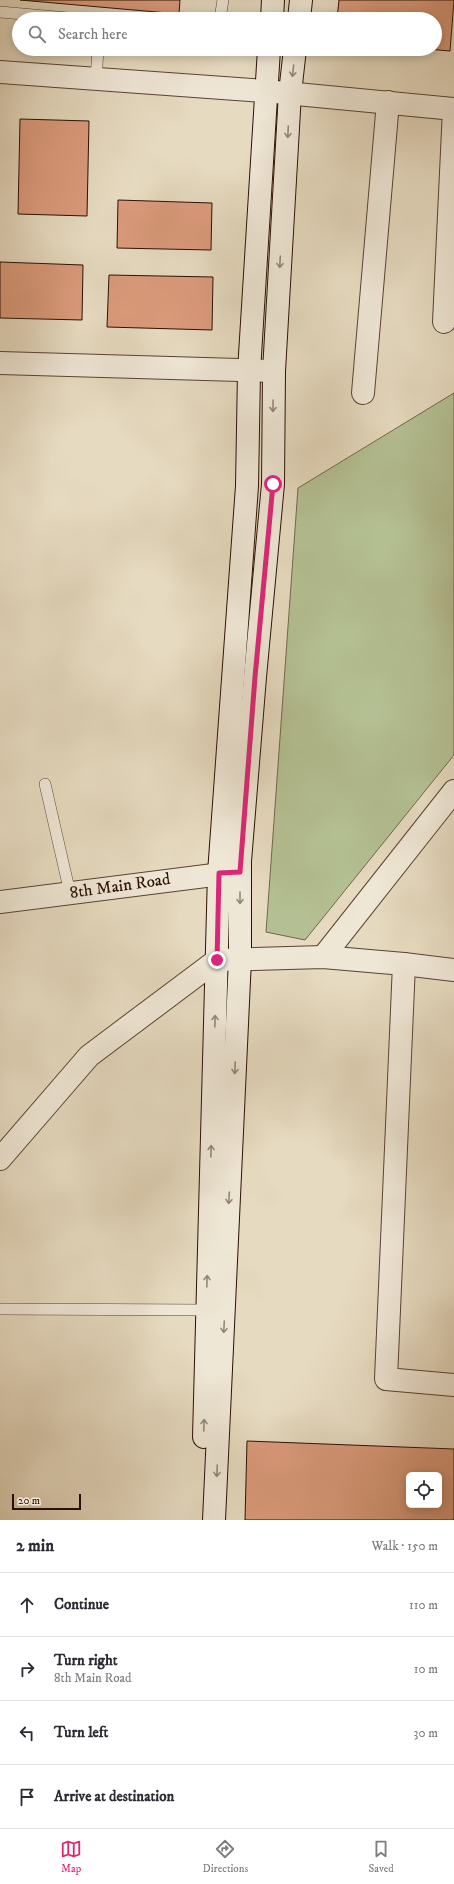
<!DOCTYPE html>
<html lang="en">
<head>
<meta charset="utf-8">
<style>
	:root { --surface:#fff; --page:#f7f7f7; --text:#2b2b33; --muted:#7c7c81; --line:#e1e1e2; --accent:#db2777 }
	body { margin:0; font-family:"IM FELL DW Pica",serif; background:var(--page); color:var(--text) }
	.controls { position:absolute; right:12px; bottom:12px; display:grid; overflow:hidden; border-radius:6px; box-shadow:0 2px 10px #0003 }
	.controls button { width:36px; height:36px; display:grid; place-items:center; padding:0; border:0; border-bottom:1px solid var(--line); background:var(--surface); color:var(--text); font:20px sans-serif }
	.scale { position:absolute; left:12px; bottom:10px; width:69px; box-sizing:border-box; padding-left:4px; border:2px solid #2a1003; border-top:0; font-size:11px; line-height:14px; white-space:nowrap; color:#2a1003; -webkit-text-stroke:3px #efe7d6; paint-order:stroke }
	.stop { position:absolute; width:12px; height:12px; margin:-9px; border:3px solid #db2777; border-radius:50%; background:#fff }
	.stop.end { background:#db2777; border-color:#fff; box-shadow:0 1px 4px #0008 }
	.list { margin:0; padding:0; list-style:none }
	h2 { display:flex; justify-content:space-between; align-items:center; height:52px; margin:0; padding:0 16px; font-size:17px }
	h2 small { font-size:13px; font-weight:400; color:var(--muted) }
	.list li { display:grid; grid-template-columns:26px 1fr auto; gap:12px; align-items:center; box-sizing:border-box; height:64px; padding:0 16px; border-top:1px solid var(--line) }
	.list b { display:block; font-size:15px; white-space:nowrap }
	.list p { margin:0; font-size:13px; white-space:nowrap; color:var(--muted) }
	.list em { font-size:13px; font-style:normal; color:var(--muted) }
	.icon { flex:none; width:22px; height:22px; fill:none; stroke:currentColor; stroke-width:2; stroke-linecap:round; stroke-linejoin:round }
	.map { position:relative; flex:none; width:454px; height:1520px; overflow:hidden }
	.search { position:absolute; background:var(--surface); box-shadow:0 2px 10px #0003; left:12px; right:12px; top:12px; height:44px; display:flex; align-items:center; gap:10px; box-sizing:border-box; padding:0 14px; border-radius:22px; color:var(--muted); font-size:15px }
	.sheet { height:308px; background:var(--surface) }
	nav { display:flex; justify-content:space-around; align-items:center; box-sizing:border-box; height:56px; border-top:1px solid var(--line); background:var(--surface); font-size:11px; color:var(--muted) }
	nav a { display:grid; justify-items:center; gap:2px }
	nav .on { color:var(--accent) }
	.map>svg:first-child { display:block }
</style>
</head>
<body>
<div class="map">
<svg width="454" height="1520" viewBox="0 0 454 1520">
	<rect width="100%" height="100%" fill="#e6dac0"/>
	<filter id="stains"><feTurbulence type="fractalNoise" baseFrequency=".005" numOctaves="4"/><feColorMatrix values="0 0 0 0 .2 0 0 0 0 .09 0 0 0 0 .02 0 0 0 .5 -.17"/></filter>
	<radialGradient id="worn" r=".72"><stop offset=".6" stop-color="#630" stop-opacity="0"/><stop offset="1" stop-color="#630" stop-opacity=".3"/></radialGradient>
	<path fill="#b4c093" stroke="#6f684b" d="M454,393V755L305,940L266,932L298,488Z"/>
	<g fill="#db9b7c" stroke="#2a1003" fill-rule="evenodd">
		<path d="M20,0H180L179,14Z"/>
		<path d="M339,0H454L450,51L427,49H435V19H337Z"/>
		<path d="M20,119L89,121L87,216L18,214Z"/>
		<path d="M118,200L212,203L211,250L117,248Z"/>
		<path d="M0,262L83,265L82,320L0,318Z"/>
		<path d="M109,275L213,277L212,330L107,327Z"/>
		<path d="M247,1441L454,1449V1520H245ZM409,1475H439V1505H409Z"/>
	</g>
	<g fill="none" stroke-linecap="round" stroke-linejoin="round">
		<g stroke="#594232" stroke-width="12">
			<g id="lane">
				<path d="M0,12L78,19"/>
				<path d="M220,19L223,0"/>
				<path d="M96,80L98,49"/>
				<path d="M45,784L70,893"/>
				<path d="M0,1309L206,1310"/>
			</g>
		</g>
		<g stroke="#594232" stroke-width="24">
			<g id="street">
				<path d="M0,72L265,91L454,109"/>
				<path d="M444,322L454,109"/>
				<path d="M0,363L274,371"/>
				<path d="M363,393L388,102"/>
				<path d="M0,902L237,872"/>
				<path d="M323,957L454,791"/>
				<path d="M404,964L386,1379L454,1385"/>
				<path d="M0,1159L89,1056L217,960L323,957L404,964L454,970"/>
			</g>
		</g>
		<g stroke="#2a1003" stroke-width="24">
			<g id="secondary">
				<path d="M272,19L273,0"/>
				<path d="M299,19L301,0"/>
				<path d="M204,1437L219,873L247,486L249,371L269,49"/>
				<path d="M214,1520L240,959V861L255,677L273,484L274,371L290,93L295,49"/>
			</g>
		</g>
		<use href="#lane" stroke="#efe7d6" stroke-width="11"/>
		<use href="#street" stroke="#efe7d6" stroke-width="22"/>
		<use href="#secondary" stroke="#efe7d6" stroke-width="22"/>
	</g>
	<defs><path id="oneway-shaft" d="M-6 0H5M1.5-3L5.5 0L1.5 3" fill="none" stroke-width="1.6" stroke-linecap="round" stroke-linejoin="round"/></defs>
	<g stroke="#968677">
		<use href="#oneway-shaft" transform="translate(293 71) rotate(97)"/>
		<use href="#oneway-shaft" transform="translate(288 132) rotate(93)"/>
		<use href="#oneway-shaft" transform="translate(280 262) rotate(93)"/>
		<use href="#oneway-shaft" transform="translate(273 406) rotate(91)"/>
		<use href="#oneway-shaft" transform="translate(240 898) rotate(90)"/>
		<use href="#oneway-shaft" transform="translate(215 1021) rotate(-88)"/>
		<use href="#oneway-shaft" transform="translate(235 1068) rotate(93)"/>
		<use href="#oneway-shaft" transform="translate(211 1151) rotate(-88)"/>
		<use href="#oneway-shaft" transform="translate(229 1198) rotate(93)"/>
		<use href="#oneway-shaft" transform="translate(207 1281) rotate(-88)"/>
		<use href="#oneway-shaft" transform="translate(224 1327) rotate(93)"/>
		<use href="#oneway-shaft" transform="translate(204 1425) rotate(-88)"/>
		<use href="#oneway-shaft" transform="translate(217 1471) rotate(93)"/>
	</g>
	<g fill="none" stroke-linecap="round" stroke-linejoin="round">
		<path stroke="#db2777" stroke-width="5" d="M217,960L219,873L240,872L255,677L273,484"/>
	</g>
	<g text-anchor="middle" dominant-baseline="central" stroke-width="3.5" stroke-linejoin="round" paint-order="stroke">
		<g font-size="17" fill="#2a1003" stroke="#efe7d6">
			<text transform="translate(120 886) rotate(-8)">8th Main Road</text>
		</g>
	</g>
	<rect width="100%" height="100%" filter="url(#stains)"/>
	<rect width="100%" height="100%" fill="url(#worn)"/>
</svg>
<div class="controls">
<button><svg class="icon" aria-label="locate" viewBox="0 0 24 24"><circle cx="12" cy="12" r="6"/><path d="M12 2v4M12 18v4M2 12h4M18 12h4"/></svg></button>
</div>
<div class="scale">20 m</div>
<div class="stop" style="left:273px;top:484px"></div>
<div class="stop end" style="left:217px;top:960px"></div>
<div class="search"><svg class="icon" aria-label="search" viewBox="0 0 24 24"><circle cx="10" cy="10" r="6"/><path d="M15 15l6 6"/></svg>Search here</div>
</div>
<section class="sheet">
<h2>2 min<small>Walk · 150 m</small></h2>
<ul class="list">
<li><svg class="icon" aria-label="ahead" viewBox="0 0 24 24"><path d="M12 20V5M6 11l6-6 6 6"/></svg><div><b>Continue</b></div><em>110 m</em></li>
<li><svg class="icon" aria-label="right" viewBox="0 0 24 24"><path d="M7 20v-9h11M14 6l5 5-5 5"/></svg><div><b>Turn right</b><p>8th Main Road</p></div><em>10 m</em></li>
<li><svg class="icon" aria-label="left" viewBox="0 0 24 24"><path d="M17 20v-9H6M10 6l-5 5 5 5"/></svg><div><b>Turn left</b></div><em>30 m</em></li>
<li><svg class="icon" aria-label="arrive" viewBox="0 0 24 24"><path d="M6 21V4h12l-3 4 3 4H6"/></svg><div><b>Arrive at destination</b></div></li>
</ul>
</section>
<nav>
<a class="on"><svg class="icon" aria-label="map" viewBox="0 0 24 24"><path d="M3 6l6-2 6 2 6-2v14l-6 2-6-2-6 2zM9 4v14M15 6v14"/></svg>Map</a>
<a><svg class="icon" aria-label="directions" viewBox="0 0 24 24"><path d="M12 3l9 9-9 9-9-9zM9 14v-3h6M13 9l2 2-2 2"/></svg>Directions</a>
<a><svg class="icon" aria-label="saved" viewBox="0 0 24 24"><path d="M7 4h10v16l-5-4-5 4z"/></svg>Saved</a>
</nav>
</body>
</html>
